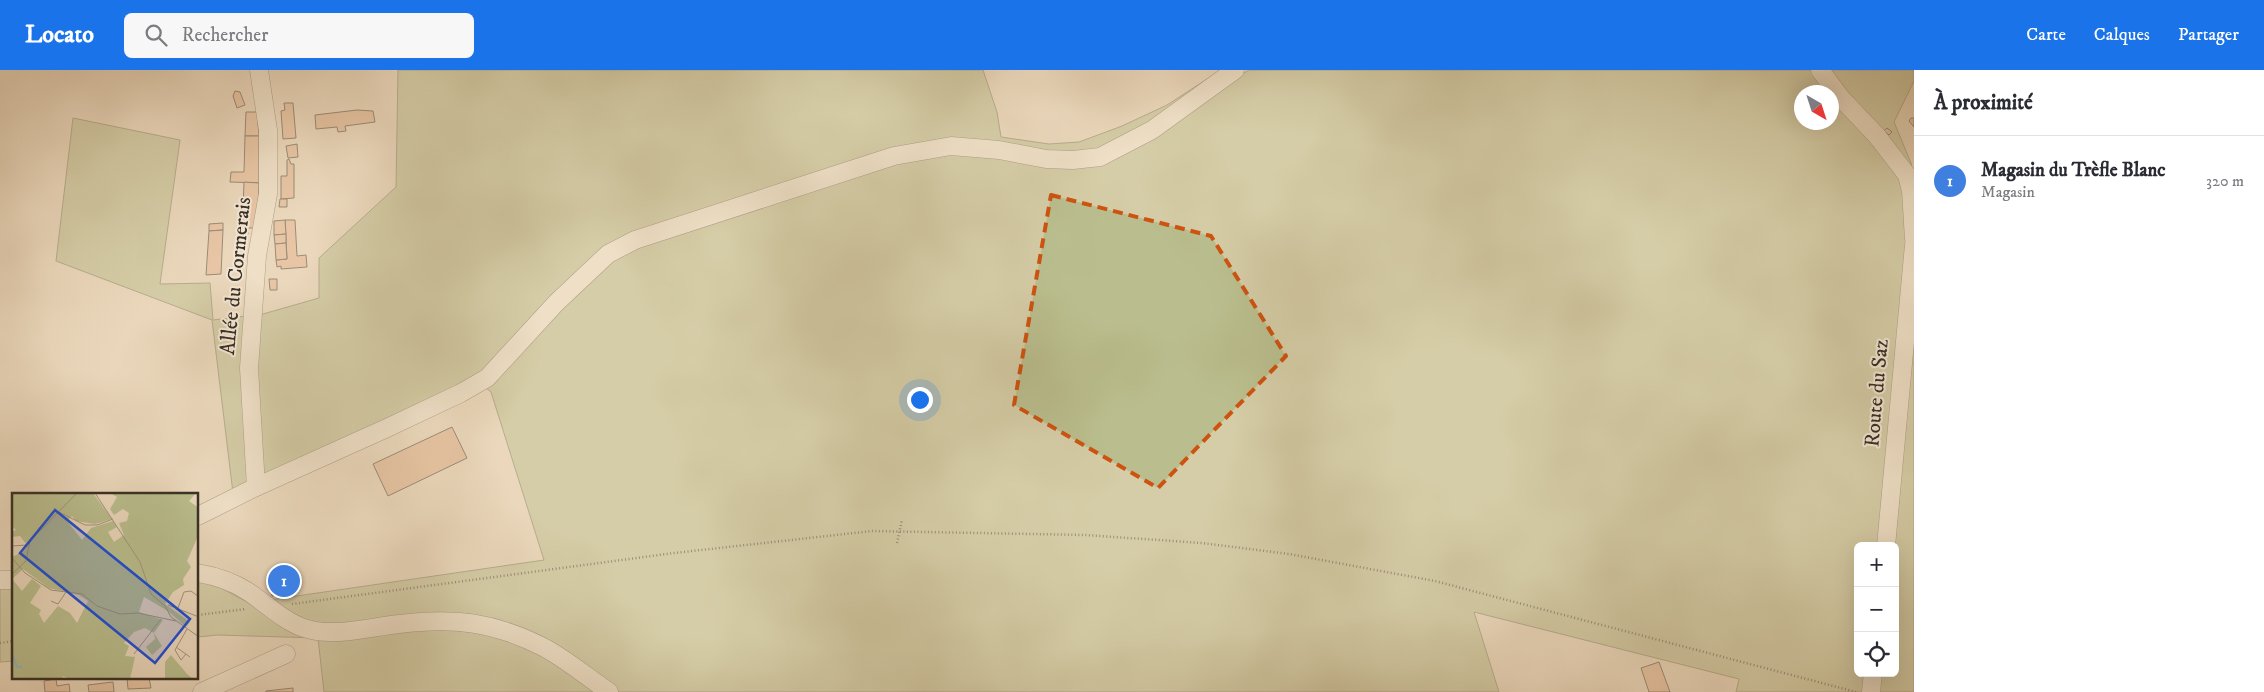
<!DOCTYPE html>
<html lang="fr">
<head>
<meta charset="utf-8">
<style>
	:root { --surface:#fff; --page:#f7f7f7; --text:#2b2b33; --muted:#7c7c81; --line:#e1e1e2; --accent:#1a73e8 }
	body { margin:0; font-family:"IM FELL DW Pica",serif; background:var(--page); color:var(--text) }
	.controls { position:absolute; right:15px; bottom:15px; display:grid; overflow:hidden; border-radius:8px; box-shadow:0 5px 20px #0002 }
	.controls button { width:45px; height:45px; display:grid; place-items:center; padding:0; border:0; border-bottom:1px solid var(--line); background:var(--surface); color:var(--text); font:25px sans-serif }
	.compass { position:absolute; left:1794px; top:15px; width:45px; height:45px; border-radius:50%; background:var(--surface); box-shadow:0 5px 20px #0002; rotate:141deg }
	.you { position:absolute; left:919px; top:329px; width:18px; height:18px; margin:-12px; border:4px solid #fff; border-radius:50%; background:#1a73e8; box-shadow:0 0 0 8px #1a73e833 }
	.badge { display:grid; place-items:center; width:32px; height:32px; border-radius:50%; background:var(--accent); color:#fff; font-size:16px; font-weight:700 }
	.pin { position:absolute; translate:-50% -50%; border:2px solid #fff; box-shadow:0 1px 5px #0006 }
	.list { margin:0; padding:0; list-style:none }
	h2 { display:flex; justify-content:space-between; align-items:center; height:65px; margin:0; padding:0 20px; font-size:21px }
	h2 small { font-size:16px; font-weight:400; color:var(--muted) }
	.list li { display:grid; grid-template-columns:32px 1fr auto; gap:15px; align-items:center; box-sizing:border-box; height:90px; padding:0 20px; border-top:1px solid var(--line) }
	.list b { display:block; font-size:19px; white-space:nowrap }
	.list p { margin:0; font-size:16px; white-space:nowrap; color:var(--muted) }
	.list em { font-size:16px; font-style:normal; color:var(--muted) }
	.icon { flex:none; width:28px; height:28px; fill:none; stroke:currentColor; stroke-width:2; stroke-linecap:round; stroke-linejoin:round }
	.map { position:relative; flex:none; width:1914px; height:622px; overflow:hidden }
	header { display:flex; align-items:center; gap:30px; box-sizing:border-box; height:70px; padding:0 25px; background:var(--accent); color:#fff }
	header strong { font-size:24px }
	nav { display:flex; gap:28px; margin-inline-start:auto; font-size:18px }
	.search { width:350px; height:45px; background:var(--page); display:flex; align-items:center; gap:12px; box-sizing:border-box; padding:0 18px; border-radius:8px; color:var(--muted); font-size:19px }
	main { display:flex }
	aside { flex:1; background:var(--surface) }
	.map>svg:first-child { display:block }
</style>
</head>
<body>
<header>
<strong>Locato</strong>
<div class="search"><svg class="icon" aria-label="search" viewBox="0 0 24 24"><circle cx="10" cy="10" r="6"/><path d="M15 15l6 6"/></svg>Rechercher</div>
<nav><a>Carte</a><a>Calques</a><a>Partager</a></nav>
</header>
<main>
<div class="map">
<svg width="1914" height="622" viewBox="0 0 1914 622">
	<rect width="100%" height="100%" fill="#ebd8bc"/>
	<filter id="stains"><feTurbulence type="fractalNoise" baseFrequency=".004" numOctaves="4"/><feColorMatrix values="0 0 0 0 .2 0 0 0 0 .09 0 0 0 0 .02 0 0 0 .5 -.17"/></filter>
	<radialGradient id="worn" r=".72"><stop offset=".6" stop-color="#630" stop-opacity="0"/><stop offset="1" stop-color="#630" stop-opacity=".3"/></radialGradient>
	<g fill="#babe8e" stroke="#7a775a" fill-rule="evenodd">
		<path d="M398,0H983L997,42L1001,67L1049,74L1079,72L1122,56L1167,35L1221,0H1243L1244,3L1249,0H1914V11L1894,52L1911,93L1914,110V622H1736L1739,609L1474,542L1499,622H324L318,568L217,565L198,567V511L210,512L249,533L544,490L491,322L474,308L233,423L212,250L56,191L73,48L180,70L160,214L210,213L213,250L263,244L319,228V188L396,117ZM1802,22H1832V52H1802ZM1858,476H1895V603H1858Z"/>
		<path d="M14,517V591L0,592V518Z"/>
	</g>
	<g fill="#e4af89" stroke="#393026">
		<path d="M235,21L240,22L245,35L237,38L233,26Z"/>
		<path d="M284,33H293L296,68L283,69L281,41L285,40Z"/>
		<path d="M357,40L373,41L375,52L345,56L346,61L338,62L337,57L316,59L315,45Z"/>
		<path d="M246,42H257L259,66H245Z"/>
		<path d="M1911,48H1914V57L1909,51Z"/>
		<path d="M1887,58L1892,62L1889,65L1884,61Z"/>
		<path d="M245,66H259V113L230,112L231,102H244Z"/>
		<path d="M297,74L298,87L288,88L286,76Z"/>
		<path d="M289,89L291,94H294V128L281,129V106H287V90Z"/>
		<path d="M244,112L259,113L257,158H248V164H242Z"/>
		<path d="M280,129H287V137H279Z"/>
		<path d="M285,150H295L297,186L306,185L307,197L281,199V196L277,197L276,190L287,189Z"/>
		<path d="M285,150L286,164L274,165V151Z"/>
		<path d="M223,153V160L209,161V154Z"/>
		<path d="M223,160L221,204L206,205L209,161Z"/>
		<path d="M286,164V173L275,174L274,165Z"/>
		<path d="M286,173L287,189L276,190L275,174Z"/>
		<path d="M269,209H277V220H270Z"/>
		<path d="M452,357L467,388L388,426L373,394Z"/>
		<path d="M296,502L298,519L284,521V524L272,526L269,504Z"/>
		<path d="M1659,592L1670,622H1649L1641,598Z"/>
		<path d="M127,608H149L151,618L128,619Z"/>
		<path d="M56,609L57,616L69,614L70,622H45L44,611Z"/>
		<path d="M113,612L114,622H89L88,615Z"/>
		<path d="M293,618V622H266V621Z"/>
	</g>
	<g fill="none" stroke-linecap="round" stroke-linejoin="round">
		<g stroke="#665a4c" stroke-width="19">
			<g id="minor">
				<path d="M1820,0L1841,28L1877,66L1907,105L1911,121L1914,169"/>
				<path d="M256,417L249,298L257,186L268,124V60L259,0"/>
				<path d="M198,446L256,417L387,358L461,323L487,308L556,233L608,184L635,170L894,86L951,76L999,80L1046,89L1073,90L1100,87L1152,60L1235,0"/>
				<path d="M1886,476L1914,175"/>
				<path d="M198,503C215,506 232,511 247,521C266,533 283,551 304,558C333,568 370,557 399,554C453,547 494,552 543,577C566,589 587,607 609,622"/>
				<path d="M0,510H14"/>
				<path d="M202,622L286,584"/>
				<path d="M1871,622L1873,603"/>
			</g>
		</g>
		<g stroke="#393026" stroke-width="2.5" stroke-dasharray="1 2.5" stroke-linecap="butt">
			<path d="M897,473L902,450"/>
			<path d="M292,534L674,483L872,461L1085,465L1202,473L1289,484L1435,511L1856,622"/>
			<path d="M198,545L246,539"/>
			<path d="M0,573L14,571"/>
		</g>
		<use href="#minor" stroke="#f2e6d3" stroke-width="18"/>
	</g>
	<path d="M0 0H1914V622H0ZM1051,125L1211,166L1286,286L1158,418L1014,335Z" fill="#ebd8bc" fill-opacity=".55" fill-rule="evenodd"/>
	<path fill="none" stroke="#ce5310" stroke-width="4" stroke-dasharray="10 6" stroke-linejoin="round" d="M1051,125L1211,166L1286,286L1158,418L1014,335Z"/>
	<g text-anchor="middle" dominant-baseline="central" stroke-width="4" stroke-linejoin="round" paint-order="stroke">
		<g font-size="21" fill="#393026" stroke="#f2e6d3">
			<text transform="translate(236 206) rotate(-84)">Allée du Cormerais</text>
			<text transform="translate(1877 323) rotate(-85)">Route du Saz</text>
		</g>
	</g>
	<g transform="translate(12 423)">
		<rect width="186" height="186" fill="#ebd8bc"/>
		<path d="M0,0H81L100,26L83,31L64,28L60,23L55,28L70,47L79,35L101,28L105,34L96,39L102,49L112,42L107,30L115,28L117,20L111,16L102,22L98,16L105,4L98,0H184L177,8L187,15L186,43L175,68L179,74L171,86L172,92L161,99L153,111L178,129L174,134L156,118L132,104L127,119L151,127L142,140L150,153L140,162L134,154L143,146L142,140L133,135L122,139L112,150L117,153L113,163L123,164L118,186H57L51,183L50,186H0V86L10,98L20,86L29,93L18,110L29,117L27,121L32,130L46,113L58,120L65,130L76,108L67,102L37,95L11,76L0,86V64L12,58L15,52L8,43L0,44V39L4,37L0,33ZM159,162L175,181L181,186H153V169Z" fill="#babe8e"/>
		<path fill="none" stroke="#98b9b4" stroke-width="2.5" d="M0,161L5,174H10"/>
		<path fill="none" stroke="#a49580" stroke-width="1" d="M83,0L128,69L139,101L153,113L159,124L187,144M47,19L73,32H85L101,26M0,53L15,52M0,65L13,80L39,97L70,101L85,113L108,121L126,120L164,128M0,81L14,68L18,48L65,0M39,108L46,111L54,99M156,112L187,124M166,115L172,99L179,98L187,104M164,154L178,164M122,161L149,126M174,161L169,167L163,157L175,136"/>
		<path fill="#1d4ed8" fill-opacity="0.15" stroke="#1d4ed8" stroke-width="2.5" d="M43,17L178,126L143,170L8,60Z"/>
		<rect width="186" height="186" fill="none" stroke="#393026" stroke-width="2.5"/>
	</g>
	<rect width="100%" height="100%" filter="url(#stains)"/>
	<rect width="100%" height="100%" fill="url(#worn)"/>
</svg>
<div class="controls">
<button>+</button>
<button>−</button>
<button><svg class="icon" aria-label="locate" viewBox="0 0 24 24"><circle cx="12" cy="12" r="6"/><path d="M12 2v4M12 18v4M2 12h4M18 12h4"/></svg></button>
</div>
<svg class="compass" viewBox="-18 -18 36 36"><path d="M0-13l5 13h-10z" fill="#e53935"/><path d="M0 13l5-13h-10z" fill="#7c7c81"/></svg>
<div class="you"></div>
<div class="pin badge" style="left:284px;top:511px;background:#3f7fe0">1</div>
</div>
<aside>
<h2>À proximité<small></small></h2>
<ul class="list">
<li><span class="badge" style="background:#3f7fe0">1</span><div><b>Magasin du Trèfle Blanc</b><p>Magasin</p></div><em>320 m</em></li>
</ul>
</aside>
</main>
</body>
</html>
